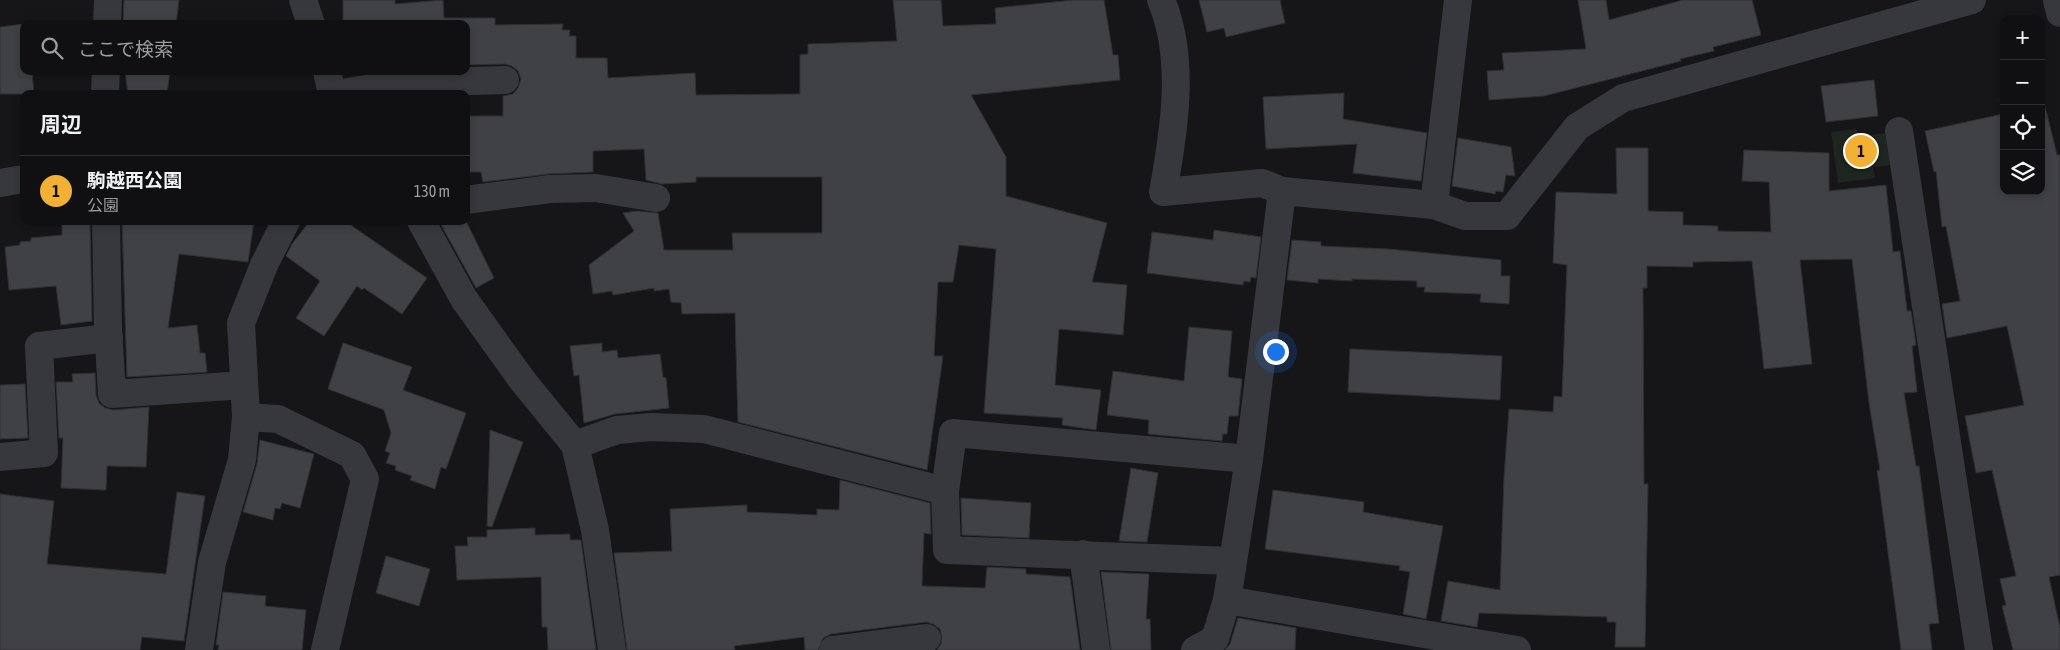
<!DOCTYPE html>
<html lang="ja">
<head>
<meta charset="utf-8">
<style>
	:root { --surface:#101012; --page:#1e1e20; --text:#f1f3f6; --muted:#9c9d9f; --line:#303032; --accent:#f2b134 }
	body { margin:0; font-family:"Asap Condensed","Noto Sans JP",sans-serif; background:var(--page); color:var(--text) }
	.controls { position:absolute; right:15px; top:15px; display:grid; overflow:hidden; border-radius:10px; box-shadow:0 2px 8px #0003 }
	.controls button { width:45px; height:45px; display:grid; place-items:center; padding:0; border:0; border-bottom:1px solid var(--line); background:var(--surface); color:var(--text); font:25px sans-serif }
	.you { position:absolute; left:1275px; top:351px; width:18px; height:18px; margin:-12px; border:4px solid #fff; border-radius:50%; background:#1a73e8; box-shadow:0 0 0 8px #1a73e833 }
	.badge { display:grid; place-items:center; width:32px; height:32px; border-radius:50%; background:var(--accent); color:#111; font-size:16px; font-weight:700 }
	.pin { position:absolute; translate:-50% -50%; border:2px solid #fff; box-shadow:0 1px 5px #0006 }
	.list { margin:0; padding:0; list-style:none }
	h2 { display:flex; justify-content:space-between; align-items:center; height:65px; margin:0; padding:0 20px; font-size:21px }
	h2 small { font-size:16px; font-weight:400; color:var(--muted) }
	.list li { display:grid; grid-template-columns:32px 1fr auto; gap:15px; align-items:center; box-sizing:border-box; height:70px; padding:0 20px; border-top:1px solid var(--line) }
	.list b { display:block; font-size:19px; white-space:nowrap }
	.list p { margin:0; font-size:16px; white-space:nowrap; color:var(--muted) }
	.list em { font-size:16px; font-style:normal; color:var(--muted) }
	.icon { flex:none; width:28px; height:28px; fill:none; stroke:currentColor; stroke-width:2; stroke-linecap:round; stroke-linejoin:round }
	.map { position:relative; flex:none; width:2060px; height:650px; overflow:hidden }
	.search { position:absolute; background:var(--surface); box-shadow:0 2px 8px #0003; left:20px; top:20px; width:450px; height:55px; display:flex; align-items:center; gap:12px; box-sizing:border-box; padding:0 18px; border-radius:10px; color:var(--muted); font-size:19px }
	.panel { position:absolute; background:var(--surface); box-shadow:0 2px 8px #0003; left:20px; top:90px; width:450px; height:135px; border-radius:10px }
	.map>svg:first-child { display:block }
</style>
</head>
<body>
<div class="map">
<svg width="2060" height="650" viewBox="0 0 2060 650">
	<rect width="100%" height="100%" fill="#161618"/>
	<path fill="#1e261f" d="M1857,129L1858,137L1885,133L1890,165L1873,167L1875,178L1838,183L1831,132Z"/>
	<g fill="#404145" stroke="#303034">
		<path d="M124,0H179L176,24H123Z"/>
		<path d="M343,0H395V4L443,0L444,18H495V25L563,24L562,30H570L569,36H576V58H607L608,78L695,73L696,95L800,94V55L808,54V44L897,41L893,0H941L943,26L996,24L995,8L1074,0H1104L1113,55H1118L1120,80L971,95L1006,157V196L1107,223L1092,282L1127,285L1123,335L1059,329L1055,385L1101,390L1096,430L1062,425L1063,418L984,413L996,249L959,245L953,282H938L934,356H943L927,470L738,422L735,313L682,314L681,303L671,302L669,289L654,291V288L613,295L612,291L593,294L589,265L634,231L623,213L637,211L658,213L664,250H733L732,233H822V177H696V182L662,184L646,180L644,149L593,151V172L548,174L483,182L481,172H466V116H503V96L513,94L518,88L521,79L518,71L512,66L505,64L466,65V24H343Z"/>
		<path d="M1199,0H1280L1285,23L1226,37L1224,28L1207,32Z"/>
		<path d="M1578,0H1606L1609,20L1683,0H1752L1761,35L1713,47L1714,51L1680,59L1681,61L1544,96L1489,100L1487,71L1504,70L1502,53L1586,49Z"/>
		<path d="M24,24V71H32L34,94H0V27Z"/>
		<path d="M125,71H170L167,94H128Z"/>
		<path d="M1874,80L1878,116L1826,122L1821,86Z"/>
		<path d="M2041,90L2057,155H2060V575L2049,577L2060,628V650H2013L2002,606L2006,605L2000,579L2016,576L1992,470L1976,473L1965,416L2024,405L2007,326L1947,338L1942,304L1960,301L1946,226L1942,227L1936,171L1934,172L1925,131L2003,114L2000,99L2004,98V191H2041Z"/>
		<path d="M1344,93L1343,119L1427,133L1421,181L1353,173L1357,144L1266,149L1263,97Z"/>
		<path d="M1458,138L1511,147L1515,176L1506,175L1503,192L1496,191L1495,194L1452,186Z"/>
		<path d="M1616,148H1648V211L1683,212V225L1718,226V231L1771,232L1769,182L1742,181L1744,150L1829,153V191L1886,185L1893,252L1900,251L1907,311H1911L1916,345L1912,346L1917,392L1904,393L1916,466H1919L1939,623L1929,624L1932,650H1901L1879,484L1877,471L1880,470L1869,403L1852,259L1800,260L1812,364L1764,369L1752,261L1693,262V267L1647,266V288H1643L1644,484H1648L1645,647H1615L1616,622H1607V617L1479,613L1477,627L1441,621L1448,581L1500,590L1504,477L1509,409L1553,412L1554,396L1562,397L1567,265L1553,263L1556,192L1617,194Z"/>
		<path d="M62,221H90L92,321L61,325L56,286L9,290L5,247L20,245V242L31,241V238L62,235Z"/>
		<path d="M122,221H254L248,262L179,254L168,328L197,325L200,353H205L207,372L127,377Z"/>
		<path d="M310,221H345L427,278L402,314L364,288L362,290L357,286L324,336L296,318L320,281L286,256L292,244Z"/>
		<path d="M439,221H466L494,278L476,288Z"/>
		<path d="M1214,230L1261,237L1256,278L1251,277L1250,282L1244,281L1243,285L1147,273L1152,232L1213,240Z"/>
		<path d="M1292,240L1321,242V246L1388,249L1501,260V276H1510L1509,304L1480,302L1481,294L1424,292L1425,287H1417V281L1352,279V281L1318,279V283L1287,280Z"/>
		<path d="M1189,327L1232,331L1228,377L1242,379L1238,416H1229L1227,434H1223L1222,441L1148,434L1149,420L1107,415L1113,371L1184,381Z"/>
		<path d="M343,343L412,367L403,390L466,413L446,469L441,467L435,489L410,480L412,476L395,470L396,466L386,463L390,453L385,451L391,433L384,410L328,389Z"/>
		<path d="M602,343V352L617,350L618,358L660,354L663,377L666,378L669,408L615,414L584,423L579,375L574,376L570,346Z"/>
		<path d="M1350,349L1502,356L1500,400L1348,392Z"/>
		<path d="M95,373L96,395L99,403L105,408L113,410L149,407L146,467L107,466L106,490L61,488L63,438H59L56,382H73L72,374Z"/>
		<path d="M25,384L28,438L0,439V385Z"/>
		<path d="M490,430L523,442L492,527L487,526Z"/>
		<path d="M260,440L314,454L300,508L282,503L280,509L275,508L273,520L243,512L257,464Z"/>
		<path d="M1131,468L1158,473L1147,542L1119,541Z"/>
		<path d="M840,480L930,503L931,534L924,533L922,586L985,588L987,567L1026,569V574L1070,577L1080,650H937L941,644L942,637L940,629L933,624L926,622L831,634L823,638L818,650H805L804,637L734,646L735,650H627L614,553L672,551L670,509L747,505V512L817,515V509L839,510Z"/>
		<path d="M1273,490L1364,502L1363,512L1443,526L1426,619L1403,614L1410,572L1399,570L1400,566L1265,549Z"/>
		<path d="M177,492L205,496L184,641L142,637L140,650H0V494L54,501L47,564L166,574Z"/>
		<path d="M961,498L1031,503L1029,538L962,535Z"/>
		<path d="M535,528V535L570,534V540H581L596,650H548L547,627H542L541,577L457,580L455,546H468L467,537H487V530Z"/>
		<path d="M386,556L430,569L419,606L376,593Z"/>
		<path d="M1101,572L1149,574L1146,619H1150L1151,650H1111Z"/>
		<path d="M223,592L266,596L265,606L306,610L302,650H218L219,645H216Z"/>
		<path d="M1238,618L1296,628L1295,650H1225L1230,644Z"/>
	</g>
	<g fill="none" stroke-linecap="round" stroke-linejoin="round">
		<g stroke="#37383d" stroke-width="28">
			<path d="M303,0L311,24"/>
			<path d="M1161,0C1186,58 1174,132 1163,192L1262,183L1282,191"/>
			<path d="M2057,0L2060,13"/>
			<path d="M107,24L108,0"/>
			<path d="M327,71L332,94"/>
			<path d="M105,94L106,71"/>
			<path d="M336,94L401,83L505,80"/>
			<path d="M1899,131L1979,650"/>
			<path d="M0,183L24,179"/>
			<path d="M466,200L550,189L596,188L656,198"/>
			<path d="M1434,205L1458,0"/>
			<path d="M106,221L108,328L112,394L244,385"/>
			<path d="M421,221L464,299L522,380L575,445L595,530L612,650"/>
			<path d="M246,417L278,419L352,455L365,479L325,650"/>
			<path d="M575,445L617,430L651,427L704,429L945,491"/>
			<path d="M0,457L44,453L39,346L109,338"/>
			<path d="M1083,554L1096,650"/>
			<path d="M1231,561L947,550L945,491L953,433L1249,459"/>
			<path d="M1227,600L1517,650"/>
			<path d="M199,650L212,562L242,460L246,417L241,323L264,265L286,221"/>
			<path d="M833,650L927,638"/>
			<path d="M1195,650L1215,639L1227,600L1249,459L1282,191L1434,205L1465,216H1507L1577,127L1623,98L1972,0"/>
		</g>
	</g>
</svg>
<div class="controls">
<button>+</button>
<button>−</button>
<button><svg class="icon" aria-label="locate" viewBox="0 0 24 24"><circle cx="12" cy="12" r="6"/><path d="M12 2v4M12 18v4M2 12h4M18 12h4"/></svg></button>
<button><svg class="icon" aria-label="layers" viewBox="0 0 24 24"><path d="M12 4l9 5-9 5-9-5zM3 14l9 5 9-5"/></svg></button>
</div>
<div class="you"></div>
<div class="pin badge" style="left:1861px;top:151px">1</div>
<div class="search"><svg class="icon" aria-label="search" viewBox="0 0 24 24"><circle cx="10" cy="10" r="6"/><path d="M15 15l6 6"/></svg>ここで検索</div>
<section class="panel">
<h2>周辺<small></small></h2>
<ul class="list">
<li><span class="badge">1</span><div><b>駒越西公園</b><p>公園</p></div><em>130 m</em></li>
</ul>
</section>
</div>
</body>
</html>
